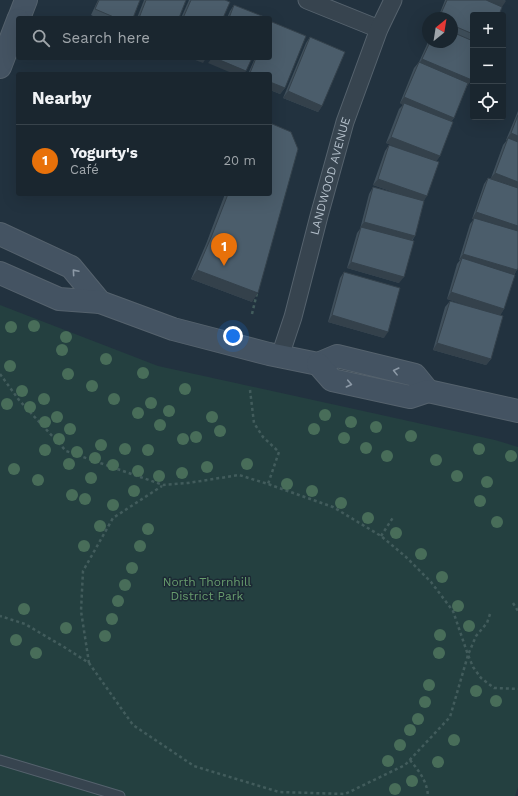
<!DOCTYPE html>
<html lang="en">
<head>
<meta charset="utf-8">
<style>
	:root { --surface:#1a262f; --page:#232e37; --text:#f1f3f6; --muted:#9fa5aa; --line:#38434b; --accent:#ea580c }
	body { margin:0; font-family:"Work Sans",sans-serif; background:var(--page); color:var(--text) }
	.controls { position:absolute; right:12px; top:12px; display:grid; overflow:hidden; border-radius:4px; box-shadow:0 4px 16px #0002 }
	.controls button { width:36px; height:36px; display:grid; place-items:center; padding:0; border:0; border-bottom:1px solid var(--line); background:var(--surface); color:var(--text); font:20px sans-serif }
	.compass { position:absolute; left:422px; top:12px; width:36px; height:36px; border-radius:50%; background:var(--surface); box-shadow:0 4px 16px #0002; rotate:30deg }
	.you { position:absolute; left:233px; top:336px; width:14px; height:14px; margin:-10px; border:3px solid #fff; border-radius:50%; background:#1a73e8; box-shadow:0 0 0 6px #1a73e833 }
	.badge { display:grid; place-items:center; width:26px; height:26px; border-radius:50%; background:var(--accent); color:#fff; font-size:13px; font-weight:700 }
	.pin { position:absolute; translate:-50% -33px; filter:drop-shadow(0 1px 2px #0008) }
	.pin::after { content:''; position:absolute; top:21px; width:14px; height:12px; background:inherit; clip-path:polygon(0 0,100% 0,50% 100%) }
	.list { margin:0; padding:0; list-style:none }
	h2 { display:flex; justify-content:space-between; align-items:center; height:52px; margin:0; padding:0 16px; font-size:17px }
	h2 small { font-size:13px; font-weight:400; color:var(--muted) }
	.list li { display:grid; grid-template-columns:26px 1fr auto; gap:12px; align-items:center; box-sizing:border-box; height:72px; padding:0 16px; border-top:1px solid var(--line) }
	.list b { display:block; font-size:15px; white-space:nowrap }
	.list p { margin:0; font-size:13px; white-space:nowrap; color:var(--muted) }
	.list em { font-size:13px; font-style:normal; color:var(--muted) }
	.icon { flex:none; width:22px; height:22px; fill:none; stroke:currentColor; stroke-width:2; stroke-linecap:round; stroke-linejoin:round }
	.map { position:relative; flex:none; width:518px; height:796px; overflow:hidden }
	.search { position:absolute; background:var(--surface); box-shadow:0 4px 16px #0002; left:16px; top:16px; width:256px; height:44px; display:flex; align-items:center; gap:10px; box-sizing:border-box; padding:0 14px; border-radius:4px; color:var(--muted); font-size:15px }
	.panel { position:absolute; background:var(--surface); box-shadow:0 4px 16px #0002; left:16px; top:72px; width:256px; height:124px; border-radius:4px }
	.map>svg:first-child { display:block }
</style>
</head>
<body>
<div class="map">
<svg width="518" height="796" viewBox="0 0 518 796">
	<rect width="100%" height="100%" fill="#22323f"/>
	<path fill="#244040" d="M0,305L158,366L495,440L518,447V787L515,796H0Z"/>
	<g fill="none" stroke-linecap="round" stroke-linejoin="round">
		<g stroke="#55626d" stroke-width="11">
			<path id="lane" d="M0,760L120,796"/>
		</g>
		<g stroke="#55626d" stroke-width="19">
			<g id="street">
				<path d="M307,0L379,29"/>
				<path id="s1" d="M280,356L293,317L319,216L345,122L379,29L393,0"/>
			</g>
		</g>
		<g stroke="#55626d" stroke-width="24">
			<g id="secondary">
				<path d="M19,18L26,0"/>
				<path d="M0,67L18,20"/>
				<path d="M0,234L71,267L100,302"/>
				<path d="M0,273L59,299L100,302L173,329L269,354L318,364L337,356L415,375L428,391"/>
				<path d="M318,364L332,380L410,397L428,391L518,411"/>
			</g>
		</g>
		<g stroke="#425c5c" stroke-width="2.5" stroke-dasharray="3 3" stroke-linecap="butt">
			<path d="M252,314L257,293"/>
			<path d="M0,374L19,400L66,451L163,485L188,483L239,475L268,484L333,507L381,536L406,557L431,582L453,611L468,655L450,717L405,765L345,794L279,792L194,766L133,725L89,663L64,647L25,624L0,616"/>
			<path d="M250,390L254,423L263,437L279,452L268,484"/>
			<path d="M381,536L394,516"/>
			<path d="M513,603L518,611"/>
			<path d="M490,614L487,623L476,636L468,655L473,667L481,678L494,688L518,689"/>
			<path d="M89,663L81,611L83,571L113,518L162,486"/>
			<path d="M410,760C419,771 427,781 428,796"/>
		</g>
		<use href="#lane" stroke="#37444f" stroke-width="9"/>
		<use href="#street" stroke="#37444f" stroke-width="17"/>
		<use href="#secondary" stroke="#445362" stroke-width="22"/>
	</g>
	<g fill="#486d59">
		<circle cx="34" cy="326" r="6"/>
		<circle cx="11" cy="327" r="6"/>
		<circle cx="66" cy="337" r="6"/>
		<circle cx="62" cy="350" r="6"/>
		<circle cx="106" cy="359" r="6"/>
		<circle cx="10" cy="366" r="6"/>
		<circle cx="143" cy="373" r="6"/>
		<circle cx="68" cy="374" r="6"/>
		<circle cx="92" cy="386" r="6"/>
		<circle cx="185" cy="389" r="6"/>
		<circle cx="22" cy="391" r="6"/>
		<circle cx="44" cy="399" r="6"/>
		<circle cx="114" cy="399" r="6"/>
		<circle cx="151" cy="403" r="6"/>
		<circle cx="7" cy="404" r="6"/>
		<circle cx="30" cy="407" r="6"/>
		<circle cx="169" cy="411" r="6"/>
		<circle cx="138" cy="413" r="6"/>
		<circle cx="325" cy="415" r="6"/>
		<circle cx="57" cy="417" r="6"/>
		<circle cx="212" cy="417" r="6"/>
		<circle cx="45" cy="422" r="6"/>
		<circle cx="351" cy="422" r="6"/>
		<circle cx="160" cy="425" r="6"/>
		<circle cx="376" cy="427" r="6"/>
		<circle cx="70" cy="429" r="6"/>
		<circle cx="314" cy="429" r="6"/>
		<circle cx="220" cy="431" r="6"/>
		<circle cx="411" cy="436" r="6"/>
		<circle cx="196" cy="437" r="6"/>
		<circle cx="344" cy="438" r="6"/>
		<circle cx="59" cy="439" r="6"/>
		<circle cx="183" cy="439" r="6"/>
		<circle cx="101" cy="445" r="6"/>
		<circle cx="366" cy="448" r="6"/>
		<circle cx="125" cy="449" r="6"/>
		<circle cx="479" cy="449" r="6"/>
		<circle cx="45" cy="450" r="6"/>
		<circle cx="148" cy="450" r="6"/>
		<circle cx="77" cy="452" r="6"/>
		<circle cx="387" cy="456" r="6"/>
		<circle cx="511" cy="456" r="6"/>
		<circle cx="95" cy="458" r="6"/>
		<circle cx="436" cy="460" r="6"/>
		<circle cx="69" cy="464" r="6"/>
		<circle cx="247" cy="464" r="6"/>
		<circle cx="113" cy="465" r="6"/>
		<circle cx="207" cy="467" r="6"/>
		<circle cx="14" cy="469" r="6"/>
		<circle cx="138" cy="471" r="6"/>
		<circle cx="182" cy="473" r="6"/>
		<circle cx="159" cy="476" r="6"/>
		<circle cx="457" cy="476" r="6"/>
		<circle cx="91" cy="478" r="6"/>
		<circle cx="38" cy="480" r="6"/>
		<circle cx="487" cy="482" r="6"/>
		<circle cx="287" cy="484" r="6"/>
		<circle cx="134" cy="491" r="6"/>
		<circle cx="312" cy="491" r="6"/>
		<circle cx="72" cy="495" r="6"/>
		<circle cx="85" cy="499" r="6"/>
		<circle cx="480" cy="501" r="6"/>
		<circle cx="341" cy="503" r="6"/>
		<circle cx="113" cy="505" r="6"/>
		<circle cx="368" cy="518" r="6"/>
		<circle cx="497" cy="522" r="6"/>
		<circle cx="100" cy="526" r="6"/>
		<circle cx="148" cy="529" r="6"/>
		<circle cx="396" cy="533" r="6"/>
		<circle cx="84" cy="546" r="6"/>
		<circle cx="140" cy="546" r="6"/>
		<circle cx="421" cy="554" r="6"/>
		<circle cx="132" cy="568" r="6"/>
		<circle cx="442" cy="577" r="6"/>
		<circle cx="125" cy="585" r="6"/>
		<circle cx="118" cy="601" r="6"/>
		<circle cx="458" cy="606" r="6"/>
		<circle cx="24" cy="609" r="6"/>
		<circle cx="112" cy="619" r="6"/>
		<circle cx="469" cy="626" r="6"/>
		<circle cx="66" cy="628" r="6"/>
		<circle cx="440" cy="635" r="6"/>
		<circle cx="105" cy="636" r="6"/>
		<circle cx="16" cy="640" r="6"/>
		<circle cx="36" cy="653" r="6"/>
		<circle cx="439" cy="653" r="6"/>
		<circle cx="429" cy="685" r="6"/>
		<circle cx="476" cy="691" r="6"/>
		<circle cx="496" cy="701" r="6"/>
		<circle cx="425" cy="702" r="6"/>
		<circle cx="418" cy="719" r="6"/>
		<circle cx="410" cy="730" r="6"/>
		<circle cx="454" cy="740" r="6"/>
		<circle cx="400" cy="745" r="6"/>
		<circle cx="388" cy="761" r="6"/>
		<circle cx="438" cy="762" r="6"/>
		<circle cx="412" cy="781" r="6"/>
		<circle cx="395" cy="789" r="6"/>
	</g>
	<g fill="#40505c">
		<path d="M98,0H140L133,18H97L91,15Z"/>
		<path d="M144,0H186L179,18H137Z"/>
		<path d="M189,0H225L223,18H181Z"/>
		<path d="M445,0H506L473,15V77L467,86L454,118L451,122L440,156L436,161L424,201L415,236L412,241L399,283L347,268L357,233L360,229L369,194L373,187L399,194L373,185L385,151L389,145L410,152L386,143L399,109L403,105L400,103L414,68L419,62L428,42H452V18H438Z"/>
		<path d="M234,5L267,18H227L230,11Z"/>
		<path d="M272,22L285,88L280,94L270,90V74H248L255,58H270V24Z"/>
		<path d="M310,37L322,106L318,112L283,98L306,43Z"/>
		<path d="M518,111V268L514,275L504,309L500,315L491,359L486,365L433,350L445,307L450,301L479,309L447,299L457,264L460,260H459L470,224L474,219H472L484,184L488,178H491L503,145L507,140H506Z"/>
		<path d="M225,194H270L252,302L191,279L206,244Z"/>
		<path d="M344,272L384,338L328,322L340,278Z"/>
	</g>
	<g fill="#34414b">
		<path d="M482,0H503L506,1L502,7Z"/>
		<path d="M190,58H206L203,63Z"/>
		<path d="M212,58H215L246,71L244,74H234L208,63Z"/>
		<path d="M422,59L472,80L467,86L418,65Z"/>
		<path d="M270,82L285,88L280,94L270,90Z"/>
		<path d="M288,91L322,106L318,112L283,98Z"/>
		<path d="M404,97L454,118L449,124L404,103L403,105L400,103Z"/>
		<path d="M511,133L518,136V144L508,138L506,140Z"/>
		<path d="M391,137L440,156L436,162L386,143Z"/>
		<path d="M495,173L518,182V190L490,179Z"/>
		<path d="M378,179L427,196L423,202L373,185Z"/>
		<path d="M476,212L518,226V234L472,219Z"/>
		<path d="M364,222L415,236L410,242L361,227L359,229Z"/>
		<path d="M463,254L517,270L513,276L462,258L460,260H459Z"/>
		<path d="M351,262L404,277L399,283L347,268Z"/>
		<path d="M197,270L258,293L252,302L191,279Z"/>
		<path d="M451,292L504,309L500,316L447,299Z"/>
		<path d="M332,315L388,332L384,338L328,322Z"/>
		<path d="M437,343L491,359L486,365L433,350Z"/>
	</g>
	<g fill="#4b5d6b" stroke="#34414b">
		<path d="M99,0H140L133,18H116L95,9Z"/>
		<path d="M146,0H186L179,18H139Z"/>
		<path d="M191,0H225L230,2L223,18H183Z"/>
		<path d="M447,0H486L502,7L499,15H473V34L452,25V18H439Z"/>
		<path d="M234,5L267,18H229Z"/>
		<path d="M272,22L306,36L285,88L270,82V74H252L250,73L256,58H270V26Z"/>
		<path d="M452,32L473,41V77L472,80L422,59L430,42H452Z"/>
		<path d="M310,37L345,52L322,106L288,91Z"/>
		<path d="M215,58H252L246,71Z"/>
		<path d="M419,62L468,83L454,118L404,97Z"/>
		<path d="M404,103L453,122L440,156L391,137Z"/>
		<path d="M518,115V136L511,133Z"/>
		<path d="M270,123L291,132L298,149L258,293L197,270L212,235L228,194H270Z"/>
		<path d="M508,138L518,142V182L495,173Z"/>
		<path d="M389,145L439,162L427,196L378,179Z"/>
		<path d="M488,178L518,188V226L476,212Z"/>
		<path d="M373,187L424,201L415,236L364,222Z"/>
		<path d="M474,218L518,231V268L517,270L463,254Z"/>
		<path d="M361,227L414,241L404,277L351,262Z"/>
		<path d="M462,258L515,275L504,309L451,292Z"/>
		<path d="M344,272L400,288L388,332L332,315Z"/>
		<path d="M450,301L503,316L491,359L437,343Z"/>
	</g>
	<defs><path id="oneway-chevron" d="M-2-3.5L2.5 0L-2 3.5" fill="none" stroke-width="1.6" stroke-linecap="round" stroke-linejoin="round"/></defs>
	<g stroke="#8c99a6">
		<use href="#oneway-chevron" transform="translate(75 272) rotate(-131)"/>
		<use href="#oneway-chevron" transform="translate(396 371) rotate(-166)"/>
		<use href="#oneway-chevron" transform="translate(349 384) rotate(12)"/>
	</g>
	<g text-anchor="middle" dominant-baseline="central" stroke-width="3" stroke-linejoin="round" paint-order="stroke">
		<g font-size="12" fill="#b3bfca" stroke="#1c2934">
			<text stroke="none"><textPath href="#s1" startOffset="187">LANDWOOD AVENUE</textPath></text>
		</g>
		<g font-size="12" fill="#689d6e" stroke="#1c2934">
			<text x="207" y="582">North Thornhill<tspan x="207" dy="14">District Park</tspan></text>
		</g>
	</g>
</svg>
<div class="controls">
<button>+</button>
<button>−</button>
<button><svg class="icon" aria-label="locate" viewBox="0 0 24 24"><circle cx="12" cy="12" r="6"/><path d="M12 2v4M12 18v4M2 12h4M18 12h4"/></svg></button>
</div>
<svg class="compass" viewBox="-18 -18 36 36"><path d="M0-13l5 13h-10z" fill="#e53935"/><path d="M0 13l5-13h-10z" fill="#9fa5aa"/></svg>
<div class="you"></div>
<div class="pin badge" style="left:224px;top:266px;background:#e8710a">1</div>
<div class="search"><svg class="icon" aria-label="search" viewBox="0 0 24 24"><circle cx="10" cy="10" r="6"/><path d="M15 15l6 6"/></svg>Search here</div>
<section class="panel">
<h2>Nearby<small></small></h2>
<ul class="list">
<li><span class="badge" style="background:#e8710a">1</span><div><b>Yogurty's</b><p>Café</p></div><em>20 m</em></li>
</ul>
</section>
</div>
</body>
</html>
